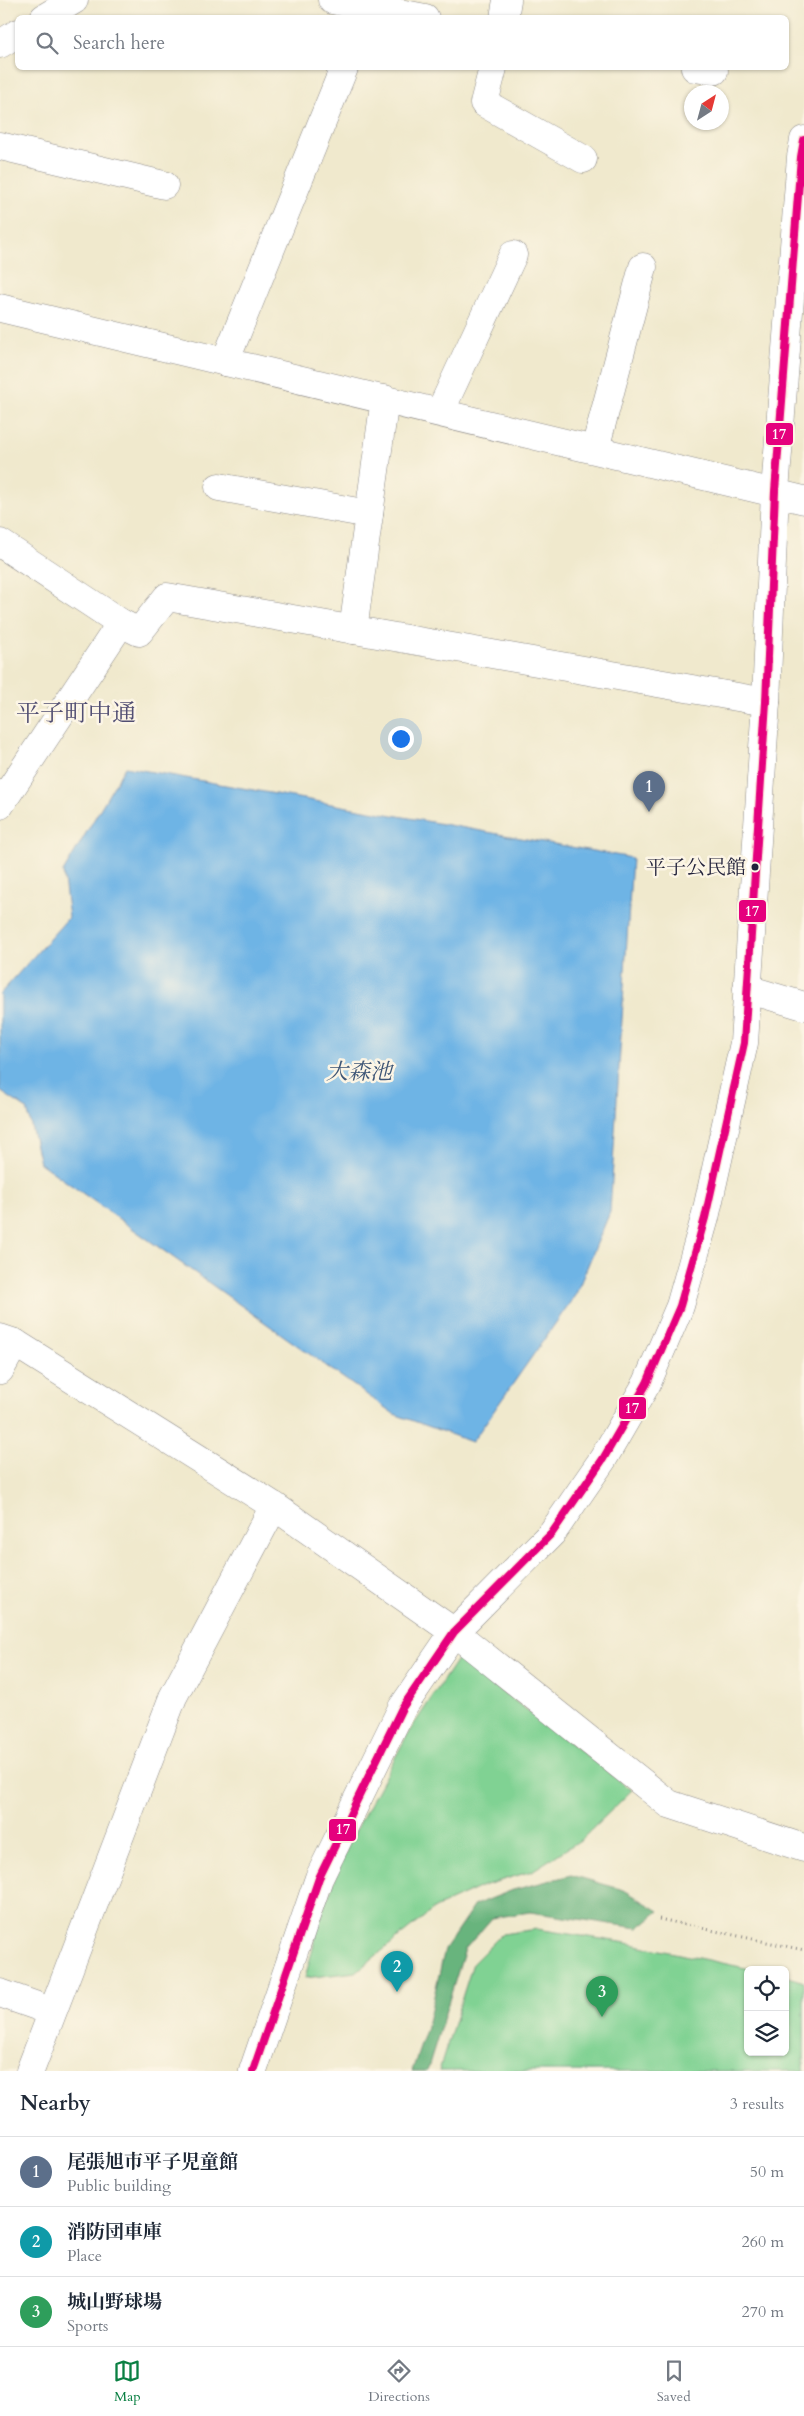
<!DOCTYPE html>
<html lang="en">
<head>
<meta charset="utf-8">
<style>
	:root { --surface:#fff; --page:#f2f2f3; --text:#1f2937; --muted:#747a83; --line:#e0e1e3; --accent:#0b8043 }
	body { margin:0; font-family:Cardo,"Noto Serif JP",serif; background:var(--page); color:var(--text) }
	.controls { position:absolute; right:15px; bottom:15px; display:grid; overflow:hidden; border-radius:8px; box-shadow:0 1px 4px #0004 }
	.controls button { width:45px; height:45px; display:grid; place-items:center; padding:0; border:0; border-bottom:1px solid var(--line); background:var(--surface); color:var(--text); font:25px sans-serif }
	.compass { position:absolute; left:684px; top:85px; width:45px; height:45px; border-radius:50%; background:var(--surface); box-shadow:0 1px 4px #0004; rotate:36deg }
	.you { position:absolute; left:400px; top:738px; width:18px; height:18px; margin:-12px; border:4px solid #fff; border-radius:50%; background:#1a73e8; box-shadow:0 0 0 8px #1a73e833 }
	.badge { display:grid; place-items:center; width:32px; height:32px; border-radius:50%; background:var(--accent); color:#fff; font-size:16px; font-weight:700 }
	.pin { position:absolute; translate:-50% -41px; filter:drop-shadow(0 1px 2px #0008) }
	.pin::after { content:''; position:absolute; top:26px; width:18px; height:15px; background:inherit; clip-path:polygon(0 0,100% 0,50% 100%) }
	.list { margin:0; padding:0; list-style:none }
	h2 { display:flex; justify-content:space-between; align-items:center; height:65px; margin:0; padding:0 20px; font-size:21px }
	h2 small { font-size:16px; font-weight:400; color:var(--muted) }
	.list li { display:grid; grid-template-columns:32px 1fr auto; gap:15px; align-items:center; box-sizing:border-box; height:70px; padding:0 20px; border-top:1px solid var(--line) }
	.list b { display:block; font-size:19px; white-space:nowrap }
	.list p { margin:0; font-size:16px; white-space:nowrap; color:var(--muted) }
	.list em { font-size:16px; font-style:normal; color:var(--muted) }
	.icon { flex:none; width:28px; height:28px; fill:none; stroke:currentColor; stroke-width:2; stroke-linecap:round; stroke-linejoin:round }
	.map { position:relative; flex:none; width:804px; height:2071px; overflow:hidden }
	.search { position:absolute; background:var(--surface); box-shadow:0 1px 4px #0004; left:15px; right:15px; top:15px; height:55px; display:flex; align-items:center; gap:12px; box-sizing:border-box; padding:0 18px; border-radius:8px; color:var(--muted); font-size:19px }
	.sheet { height:275px; background:var(--surface) }
	nav { display:flex; justify-content:space-around; align-items:center; box-sizing:border-box; height:70px; border-top:1px solid var(--line); background:var(--surface); font-size:14px; color:var(--muted) }
	nav a { display:grid; justify-items:center; gap:2px }
	nav .on { color:var(--accent) }
	.map>svg:first-child { display:block }
</style>
</head>
<body>
<div class="map">
<svg width="804" height="2071" viewBox="0 0 804 2071">
	<rect width="100%" height="100%" fill="#fcf5e5"/>
	<filter id="ink" filterUnits="userSpaceOnUse"><feTurbulence type="fractalNoise" baseFrequency=".02" numOctaves="2"/><feDisplacementMap in="SourceGraphic" scale="10" xChannelSelector="R" yChannelSelector="G"/><feConvolveMatrix kernelMatrix="1 2 1 2 8 2 1 2 1" color-interpolation-filters="sRGB"/></filter>
	<filter id="wash" filterUnits="userSpaceOnUse"><feTurbulence type="fractalNoise" baseFrequency=".0096" numOctaves="4" result="noise"/><feDisplacementMap in="SourceGraphic" scale="20" xChannelSelector="R" yChannelSelector="G"/><feGaussianBlur stdDeviation="1.12" result="paint"/><feColorMatrix in="noise" values="0 0 0 0 0 0 0 0 0 0 0 0 0 0 0 0 0 1.4 0 .05"/><feComposite in="paint" operator="in"/></filter>
	<g filter="url(#wash)">
		<rect width="100%" height="100%" fill="#f0e9cd"/>
		<g fill="#80d293" stroke="#517a67">
			<path d="M458,1658L632,1790L582,1839L532,1871L483,1886L435,1908L356,1972L305,1978L323,1910L351,1839L409,1732Z"/>
			<path d="M537,1929L627,1943L755,1970H748V2052H785V1976L804,1982V2071H439L473,1963L502,1934Z"/>
		</g>
		<path fill="#68b47d" stroke="#456b5c" d="M571,1875L624,1890L659,1911L638,1928L530,1912L492,1918L465,1949L427,2071H412L426,2030L445,1949L475,1905L513,1890Z"/>
		<path fill="#6eb4e5" stroke="#486b90" d="M125,767L632,858L610,1212L576,1294L472,1442L394,1414L40,1163L27,1109L0,1091V994L69,917L63,872Z"/>
	</g>
	<g filter="url(#ink)">
		<g fill="none" stroke-linecap="round" stroke-linejoin="round">
			<g stroke="#898684" stroke-width="29">
				<g id="minor">
					<path d="M332,0L425,18"/>
					<path d="M504,18L507,0"/>
					<path d="M493,68L484,103L583,159"/>
					<path d="M695,68L714,71"/>
					<path d="M0,146L164,185"/>
					<path d="M0,308L804,500"/>
					<path d="M225,362L344,68"/>
					<path d="M440,412L513,255"/>
					<path d="M595,449L643,267"/>
					<path d="M219,487L369,514"/>
					<path d="M0,543L121,623L139,632L167,597L766,702"/>
					<path d="M353,630L385,399"/>
					<path d="M0,805L121,623"/>
					<path d="M747,989L804,1006"/>
					<path d="M0,1338L15,1343L274,1506L454,1632L669,1804L804,1848"/>
					<path d="M0,1370L15,1343"/>
					<path d="M0,1993L51,2011"/>
					<path d="M30,2071L173,1697L274,1506"/>
				</g>
			</g>
			<g stroke="#898684" stroke-width="29">
				<g id="tertiary">
					<path d="M44,18L74,0"/>
					<path d="M0,44L18,33"/>
					<path d="M253,2071L319,1878L402,1708L454,1632L552,1533L603,1459L647,1383L680,1306L705,1218L744,1043L766,702L775,491L801,157L804,140"/>
				</g>
			</g>
			<path stroke="#898684" stroke-width="3" stroke-dasharray="1 4" stroke-linecap="butt" d="M659,1919L804,1950"/>
			<use href="#minor" stroke="#fff" stroke-width="28"/>
			<use href="#tertiary" stroke="#fff" stroke-width="28"/>
			<g stroke="#fcf5e5" stroke-width="11">
				<path id="bus-1" d="M253,2071L319,1878L402,1708L454,1632L552,1533L603,1459L647,1383L680,1306L705,1218L744,1043L766,702L775,491L801,157L804,140"/>
			</g>
			<use href="#bus-1" stroke="#e5007d" stroke-width="8"/>
		</g>
	</g>
	<circle fill="#22223b" stroke="#fcf5e5" stroke-width="2" cx="755" cy="867" r="4.5"/>
	<g text-anchor="middle" dominant-baseline="central" stroke-width="5" stroke-linejoin="round" paint-order="stroke">
		<g font-size="20" fill="#22223b" stroke="#fcf5e5" text-anchor="end">
			<text x="746" y="867">平子公民館</text>
		</g>
		<g font-size="22" font-style="italic" fill="#3d5576" stroke="#fcf5e5">
			<text x="359" y="1072">大森池</text>
		</g>
		<g font-size="24" fill="#524f73" stroke="#fcf5e5">
			<text x="76" y="713">平子町中通</text>
		</g>
	</g>
	<g stroke="#fcf5e5" stroke-width="2">
		<rect x="765" y="422" width="29" height="24" rx="5" fill="#e5007d"/>
		<rect x="738" y="899" width="29" height="24" rx="5" fill="#e5007d"/>
		<rect x="618" y="1396" width="29" height="24" rx="5" fill="#e5007d"/>
		<rect x="328" y="1818" width="29" height="24" rx="5" fill="#e5007d"/>
	</g>
	<g font-size="14" text-anchor="middle" font-weight="bold" fill="#fff">
		<text x="779" y="439">17</text>
		<text x="752" y="916">17</text>
		<text x="632" y="1413">17</text>
		<text x="343" y="1834">17</text>
	</g>
</svg>
<div class="controls">
<button><svg class="icon" aria-label="locate" viewBox="0 0 24 24"><circle cx="12" cy="12" r="6"/><path d="M12 2v4M12 18v4M2 12h4M18 12h4"/></svg></button>
<button><svg class="icon" aria-label="layers" viewBox="0 0 24 24"><path d="M12 4l9 5-9 5-9-5zM3 14l9 5 9-5"/></svg></button>
</div>
<svg class="compass" viewBox="-18 -18 36 36"><path d="M0-13l5 13h-10z" fill="#e53935"/><path d="M0 13l5-13h-10z" fill="#747a83"/></svg>
<div class="you"></div>
<div class="pin badge" style="left:649px;top:812px;background:#5c6f8a">1</div>
<div class="pin badge" style="left:397px;top:1992px;background:#0f9aa8">2</div>
<div class="pin badge" style="left:602px;top:2017px;background:#2e9e5b">3</div>
<div class="search"><svg class="icon" aria-label="search" viewBox="0 0 24 24"><circle cx="10" cy="10" r="6"/><path d="M15 15l6 6"/></svg>Search here</div>
</div>
<section class="sheet">
<h2>Nearby<small>3 results</small></h2>
<ul class="list">
<li><span class="badge" style="background:#5c6f8a">1</span><div><b>尾張旭市平子児童館</b><p>Public building</p></div><em>50 m</em></li>
<li><span class="badge" style="background:#0f9aa8">2</span><div><b>消防団車庫</b><p>Place</p></div><em>260 m</em></li>
<li><span class="badge" style="background:#2e9e5b">3</span><div><b>城山野球場</b><p>Sports</p></div><em>270 m</em></li>
</ul>
</section>
<nav>
<a class="on"><svg class="icon" aria-label="map" viewBox="0 0 24 24"><path d="M3 6l6-2 6 2 6-2v14l-6 2-6-2-6 2zM9 4v14M15 6v14"/></svg>Map</a>
<a><svg class="icon" aria-label="directions" viewBox="0 0 24 24"><path d="M12 3l9 9-9 9-9-9zM9 14v-3h6M13 9l2 2-2 2"/></svg>Directions</a>
<a><svg class="icon" aria-label="saved" viewBox="0 0 24 24"><path d="M7 4h10v16l-5-4-5 4z"/></svg>Saved</a>
</nav>
</body>
</html>
